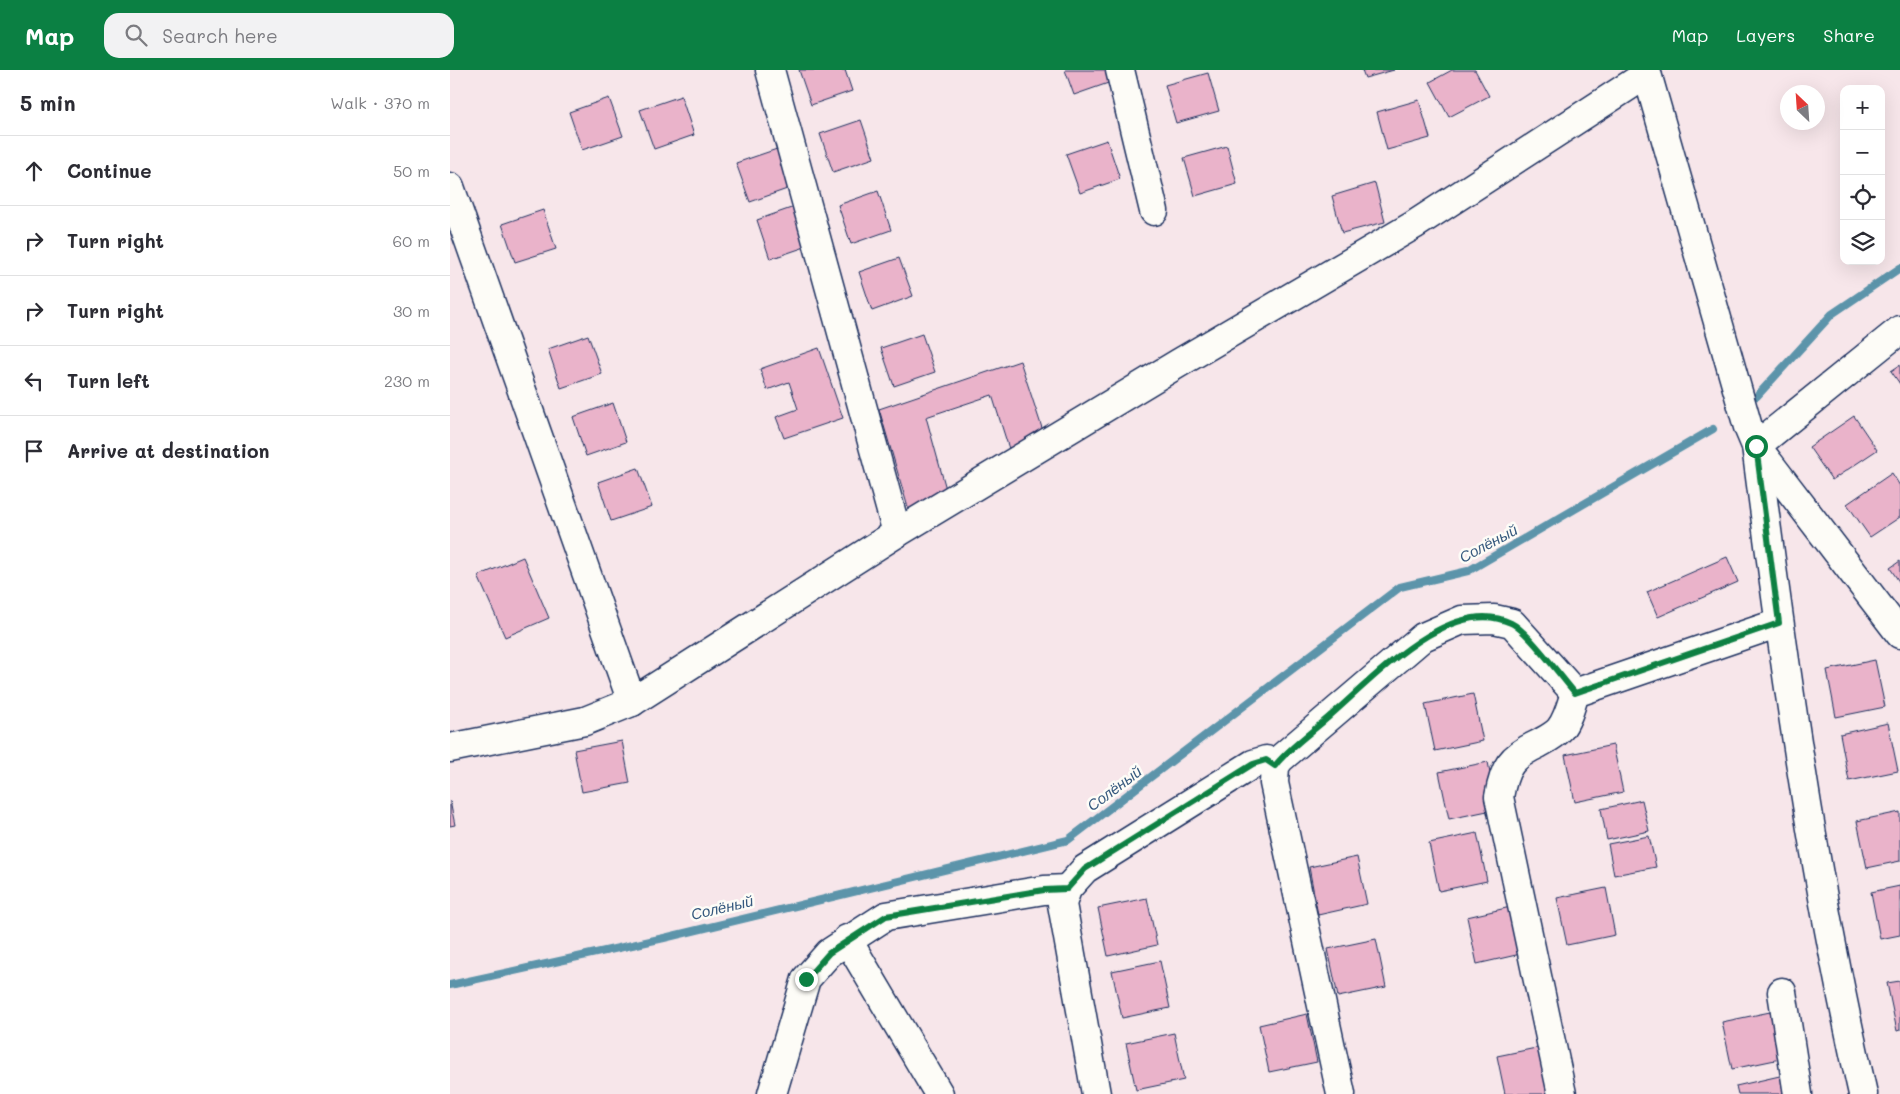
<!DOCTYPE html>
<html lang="en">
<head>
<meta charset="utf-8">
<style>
	:root { --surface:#fff; --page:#f2f2f3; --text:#2b2b33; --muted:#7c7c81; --line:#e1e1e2; --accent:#0b8043 }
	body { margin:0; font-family:Mali,sans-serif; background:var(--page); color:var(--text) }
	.controls { position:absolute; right:15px; top:15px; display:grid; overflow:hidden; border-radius:10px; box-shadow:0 5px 20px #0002 }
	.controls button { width:45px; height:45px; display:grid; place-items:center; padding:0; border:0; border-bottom:1px solid var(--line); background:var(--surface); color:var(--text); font:25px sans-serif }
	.compass { position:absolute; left:1330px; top:15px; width:45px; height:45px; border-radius:50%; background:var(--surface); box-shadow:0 5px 20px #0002; rotate:335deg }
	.stop { position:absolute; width:15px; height:15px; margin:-11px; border:4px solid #0b8043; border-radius:50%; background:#fff }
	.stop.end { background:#0b8043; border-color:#fff; box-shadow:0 1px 5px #0008 }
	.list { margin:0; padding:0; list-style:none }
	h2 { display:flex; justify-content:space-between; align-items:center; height:65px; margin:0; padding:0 20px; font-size:21px }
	h2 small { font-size:16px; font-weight:400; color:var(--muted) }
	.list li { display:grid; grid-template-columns:32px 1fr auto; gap:15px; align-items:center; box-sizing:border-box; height:70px; padding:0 20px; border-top:1px solid var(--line) }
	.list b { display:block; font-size:19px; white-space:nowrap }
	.list em { font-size:16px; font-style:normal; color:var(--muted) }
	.icon { flex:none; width:28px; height:28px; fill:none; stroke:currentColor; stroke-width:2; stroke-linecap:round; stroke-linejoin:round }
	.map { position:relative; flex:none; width:1450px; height:1024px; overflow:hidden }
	header { display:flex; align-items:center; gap:30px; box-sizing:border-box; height:70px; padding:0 25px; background:var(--accent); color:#fff }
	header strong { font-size:24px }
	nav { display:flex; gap:28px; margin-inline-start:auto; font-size:18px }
	.search { width:350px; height:45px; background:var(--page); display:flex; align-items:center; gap:12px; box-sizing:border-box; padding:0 18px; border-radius:15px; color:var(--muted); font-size:19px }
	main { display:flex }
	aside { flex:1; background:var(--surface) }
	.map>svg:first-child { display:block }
</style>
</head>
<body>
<header>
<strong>Map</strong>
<div class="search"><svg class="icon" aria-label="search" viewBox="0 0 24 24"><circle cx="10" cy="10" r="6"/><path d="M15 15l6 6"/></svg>Search here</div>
<nav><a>Map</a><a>Layers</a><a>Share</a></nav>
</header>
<main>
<aside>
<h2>5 min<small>Walk · 370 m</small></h2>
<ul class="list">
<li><svg class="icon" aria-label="ahead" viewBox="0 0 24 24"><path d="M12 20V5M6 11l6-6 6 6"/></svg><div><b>Continue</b></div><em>50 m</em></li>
<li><svg class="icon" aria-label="right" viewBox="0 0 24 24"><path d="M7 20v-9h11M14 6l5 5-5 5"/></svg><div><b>Turn right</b></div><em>60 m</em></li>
<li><svg class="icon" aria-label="right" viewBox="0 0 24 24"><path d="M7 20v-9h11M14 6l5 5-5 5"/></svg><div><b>Turn right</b></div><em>30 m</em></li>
<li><svg class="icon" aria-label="left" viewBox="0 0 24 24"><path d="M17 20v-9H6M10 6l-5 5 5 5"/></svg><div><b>Turn left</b></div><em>230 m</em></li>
<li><svg class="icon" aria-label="arrive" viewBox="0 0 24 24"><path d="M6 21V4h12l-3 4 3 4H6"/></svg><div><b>Arrive at destination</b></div></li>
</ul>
</aside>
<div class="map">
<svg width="1450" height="1024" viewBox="0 0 1450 1024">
	<rect width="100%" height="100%" fill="#f7e6ea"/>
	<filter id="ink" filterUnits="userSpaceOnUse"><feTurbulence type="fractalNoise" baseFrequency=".02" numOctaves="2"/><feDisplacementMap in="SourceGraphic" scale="10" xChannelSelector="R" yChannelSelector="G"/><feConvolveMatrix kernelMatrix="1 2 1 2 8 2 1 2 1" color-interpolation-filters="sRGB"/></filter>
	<g filter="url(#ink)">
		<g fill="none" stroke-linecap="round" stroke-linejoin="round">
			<g stroke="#5b94aa" stroke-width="8">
				<path d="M1307,326L1382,244L1450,198"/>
				<path d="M0,915L214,868L618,770L950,517L1018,501L1263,359"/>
			</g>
		</g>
		<g fill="#eab3ca" stroke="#1b2f5e">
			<path d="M349,0H395L402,21L361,35Z"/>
			<path d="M615,0H661L664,11L624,25Z"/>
			<path d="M912,0H944L915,8Z"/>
			<path d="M1002,0H1025L1039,26L999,47L980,12Z"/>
			<path d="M758,3L769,41L726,53L715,15Z"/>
			<path d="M231,26L244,65L204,79L190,40Z"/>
			<path d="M159,28L173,66L132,80L119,42Z"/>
			<path d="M969,30L980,68L937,80L927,42Z"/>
			<path d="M411,50L424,88L383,102L370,64Z"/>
			<path d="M657,70L670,109L630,123L616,84Z"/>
			<path d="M777,76L787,114L745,126L734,88Z"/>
			<path d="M327,79L340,118L300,132L286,93Z"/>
			<path d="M925,113L935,152L892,163L882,126Z"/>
			<path d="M428,121L441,160L401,174L388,135Z"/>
			<path d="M347,136L361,175L320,189L307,150Z"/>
			<path d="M93,140L106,179L65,192L52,154Z"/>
			<path d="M449,188L463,226L422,241L409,202Z"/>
			<path d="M472,264L485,302L444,316L431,278Z"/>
			<path d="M138,265L152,304L111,318L98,279Z"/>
			<path d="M369,278L393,348L334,368L326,347L348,339L339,312L317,320L310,299Z"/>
			<path d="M570,291L593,361L560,382L542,325L476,347L496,419L459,441L429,339Z"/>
			<path d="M1450,295V314L1441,301Z"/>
			<path d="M163,333L176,372L136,386L123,347Z"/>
			<path d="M1404,346L1427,380L1382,410L1359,377Z"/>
			<path d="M188,398L202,437L161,451L148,412Z"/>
			<path d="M1442,403L1450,416V447L1420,467L1397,434Z"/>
			<path d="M73,487L99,548L55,567L28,506Z"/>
			<path d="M1277,487L1288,512L1208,547L1197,522Z"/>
			<path d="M1450,491V513L1440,498Z"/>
			<path d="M1425,590L1435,637L1386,647L1377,600Z"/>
			<path d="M1023,624L1033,671L985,681L975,634Z"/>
			<path d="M1438,653L1448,701L1399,711L1390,664Z"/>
			<path d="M172,671L180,713L132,722L124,680Z"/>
			<path d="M1163,675L1173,722L1125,732L1115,685Z"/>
			<path d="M1038,692L1047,739L999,749L989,702Z"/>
			<path d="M1192,730L1199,761L1157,770L1151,739Z"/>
			<path d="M0,731L5,755L0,756Z"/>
			<path d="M1450,742V791L1417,798L1407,751Z"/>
			<path d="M1027,763L1037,811L989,821L979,773Z"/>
			<path d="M1199,766L1206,797L1164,805L1158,774Z"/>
			<path d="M907,787L917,834L868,845L859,797Z"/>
			<path d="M1450,816V865L1430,869L1421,822Z"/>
			<path d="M1156,818L1165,865L1117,875L1107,828Z"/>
			<path d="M697,828L707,875L658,886L648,838Z"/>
			<path d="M1065,836L1075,883L1027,894L1017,847Z"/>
			<path d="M926,869L936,917L888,927L878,879Z"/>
			<path d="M710,891L720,938L672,948L662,901Z"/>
			<path d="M1450,911V960L1447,961L1437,913Z"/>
			<path d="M1320,942L1330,989L1282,999L1272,952Z"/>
			<path d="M857,944L867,992L819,1002L809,955Z"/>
			<path d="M724,963L734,1010L686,1020L676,973Z"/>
			<path d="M1096,976L1102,1024H1055L1047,986Z"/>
			<path d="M1334,1005L1338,1024H1288L1286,1016Z"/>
		</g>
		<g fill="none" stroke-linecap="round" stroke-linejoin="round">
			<g stroke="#1b2f5e" stroke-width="31">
				<g id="minor">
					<path d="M320,0L447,463"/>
					<path d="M670,0L704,141"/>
					<path d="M1196,0L1298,357L1306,376C1334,594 1364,810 1413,1024"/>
					<path d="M0,117L182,632"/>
					<path d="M1450,260L1306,376L1450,564"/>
					<path d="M0,678L135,651L182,632L447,463L729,293L964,155L1197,4"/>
					<path d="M397,869L489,1024"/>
					<path d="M1332,922L1348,1024"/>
					<path d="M322,1024L356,909L379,883L436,846L594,820L617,819"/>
					<path d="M646,1024L612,834L617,819L635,799L803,694L816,690L825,696"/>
					<path d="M891,1024L824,713L825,696L830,689L973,567L1012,550L1044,549L1062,553L1125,623"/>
					<path d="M1112,1024L1049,727C1054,698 1060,687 1088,674C1095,670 1104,666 1110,659C1118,649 1121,635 1125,623L1329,553"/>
				</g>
			</g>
			<use href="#minor" stroke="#fdfcf7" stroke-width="28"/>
		</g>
	</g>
	<g fill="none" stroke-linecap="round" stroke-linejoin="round" filter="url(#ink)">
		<path stroke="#0b8043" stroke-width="6" d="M356,909L379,883L436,846L594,820L617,819L635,799L803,694L816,690L825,696C836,680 866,659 881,645C923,609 1000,524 1061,553C1078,561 1111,607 1125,623L1329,553L1306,376"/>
	</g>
	<g text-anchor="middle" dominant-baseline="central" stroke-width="5" stroke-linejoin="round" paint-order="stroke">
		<g font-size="15" font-style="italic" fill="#36597e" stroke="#fdfcf7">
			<text transform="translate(1038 473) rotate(-28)">Солёный</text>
			<text transform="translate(664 718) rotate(-37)">Солёный</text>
			<text transform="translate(272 837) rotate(-13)">Солёный</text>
		</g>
	</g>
</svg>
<div class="controls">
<button>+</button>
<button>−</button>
<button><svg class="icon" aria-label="locate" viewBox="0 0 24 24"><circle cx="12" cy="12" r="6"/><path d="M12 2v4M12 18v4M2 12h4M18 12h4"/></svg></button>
<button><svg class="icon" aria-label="layers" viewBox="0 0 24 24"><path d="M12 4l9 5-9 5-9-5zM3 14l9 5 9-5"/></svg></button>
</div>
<svg class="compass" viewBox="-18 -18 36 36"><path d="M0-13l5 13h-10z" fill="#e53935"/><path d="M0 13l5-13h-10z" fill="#7c7c81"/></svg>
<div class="stop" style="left:1306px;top:376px"></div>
<div class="stop end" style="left:356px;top:909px"></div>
</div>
</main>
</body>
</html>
